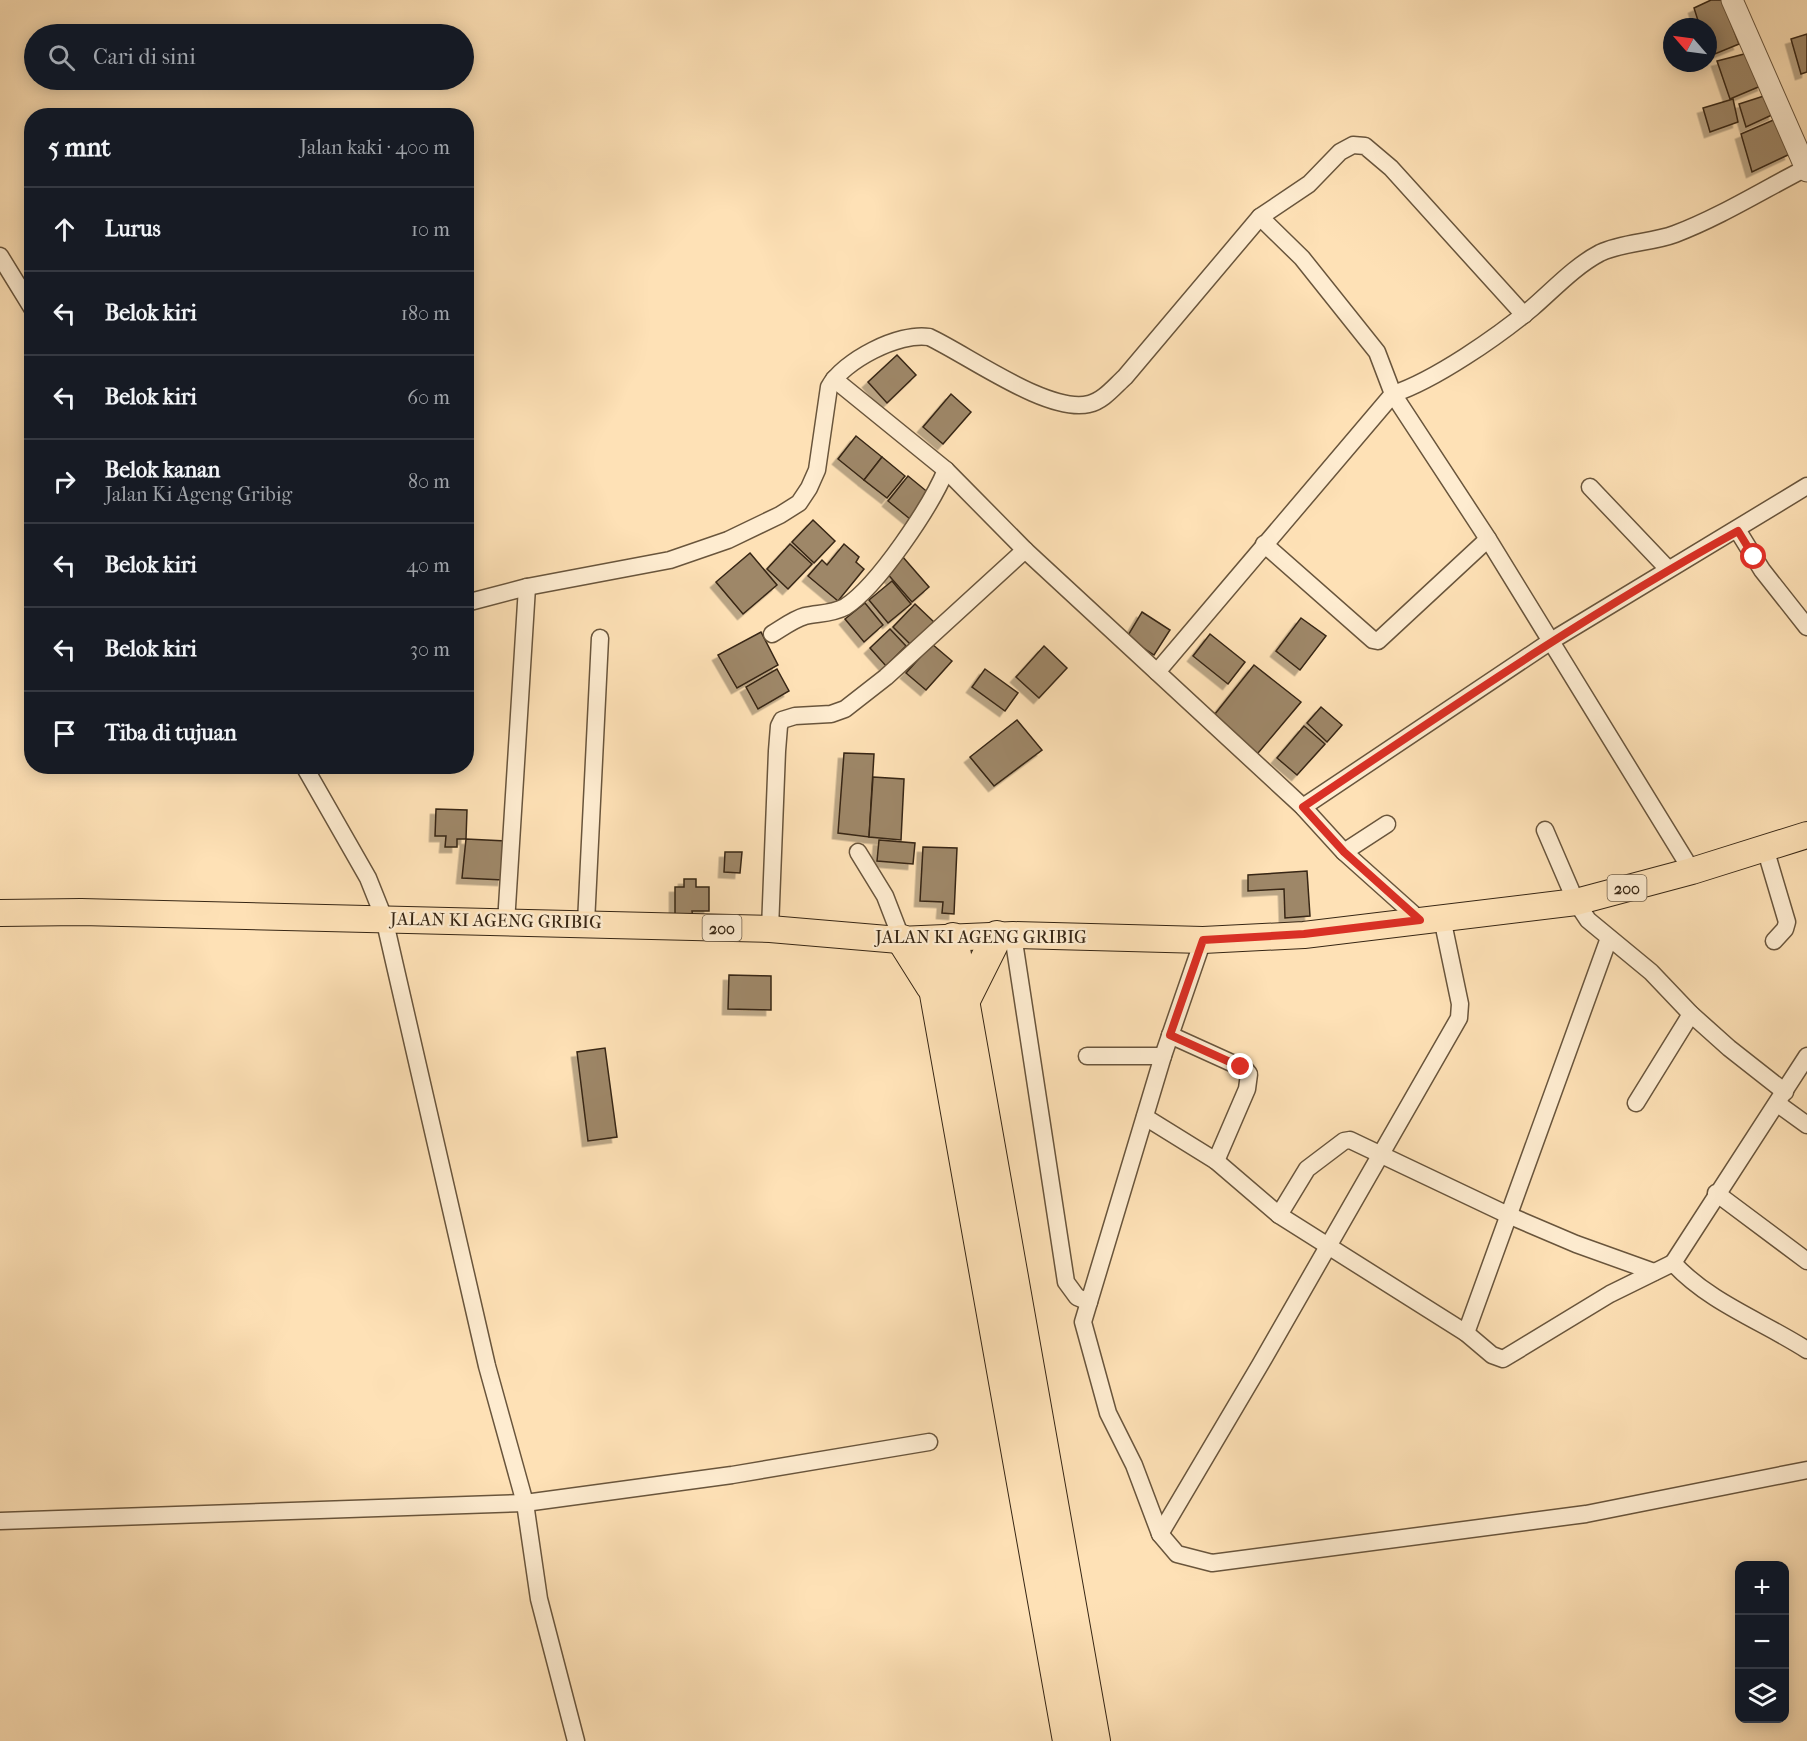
<!DOCTYPE html>
<html lang="id">
<head>
<meta charset="utf-8">
<style>
	:root { --surface:#171b24; --page:#20242c; --text:#f1f3f6; --muted:#9ea1a6; --line:#363941 }
	body { margin:0; font-family:"IM FELL French Canon",serif; background:var(--page); color:var(--text) }
	.controls { position:absolute; right:18px; bottom:18px; display:grid; overflow:hidden; border-radius:12px; box-shadow:0 3px 15px #0003 }
	.controls button { width:54px; height:54px; display:grid; place-items:center; padding:0; border:0; border-bottom:2px solid var(--line); background:var(--surface); color:var(--text); font:30px sans-serif }
	.compass { position:absolute; left:1663px; top:18px; width:54px; height:54px; border-radius:50%; background:var(--surface); box-shadow:0 3px 15px #0003; rotate:298deg }
	.stop { position:absolute; width:18px; height:18px; margin:-14px; border:4px solid #d93025; border-radius:50%; background:#fff }
	.stop.end { background:#d93025; border-color:#fff; box-shadow:0 2px 6px #0008 }
	.list { margin:0; padding:0; list-style:none }
	h2 { display:flex; justify-content:space-between; align-items:center; height:78px; margin:0; padding:0 24px; font-size:26px }
	h2 small { font-size:20px; font-weight:400; color:var(--muted) }
	.list li { display:grid; grid-template-columns:39px 1fr auto; gap:18px; align-items:center; box-sizing:border-box; height:84px; padding:0 24px; border-top:2px solid var(--line) }
	.list b { display:block; font-size:22px; white-space:nowrap }
	.list p { margin:0; font-size:20px; white-space:nowrap; color:var(--muted) }
	.list em { font-size:20px; font-style:normal; color:var(--muted) }
	.icon { flex:none; width:33px; height:33px; fill:none; stroke:currentColor; stroke-width:2; stroke-linecap:round; stroke-linejoin:round }
	.map { position:relative; flex:none; width:1807px; height:1741px; overflow:hidden }
	.search { position:absolute; background:var(--surface); box-shadow:0 3px 15px #0003; left:24px; top:24px; width:450px; height:66px; display:flex; align-items:center; gap:15px; box-sizing:border-box; padding:0 21px; border-radius:33px; color:var(--muted); font-size:22px }
	.panel { position:absolute; background:var(--surface); box-shadow:0 3px 15px #0003; left:24px; top:108px; width:450px; height:666px; border-radius:24px }
	.map>svg:first-child { display:block }
</style>
</head>
<body>
<div class="map">
<svg width="1807" height="1741" viewBox="0 0 1807 1741">
	<defs>
		<filter id="shadow"><feDropShadow dx="-5.5" dy="5.5" stdDeviation="0" flood-color="#0004"/></filter>
	</defs>
	<rect width="100%" height="100%" fill="#fee1b6"/>
	<filter id="stains"><feTurbulence type="fractalNoise" baseFrequency=".00333" numOctaves="4"/><feColorMatrix values="0 0 0 0 .2 0 0 0 0 .09 0 0 0 0 .02 0 0 0 .5 -.17"/></filter>
	<radialGradient id="worn" r=".72"><stop offset=".6" stop-color="#630" stop-opacity="0"/><stop offset="1" stop-color="#630" stop-opacity=".3"/></radialGradient>
	<g fill="#9e8768" stroke="#372614" stroke-width="1.5" filter="url(#shadow)">
		<path d="M1711,0H1722L1739,44L1710,56L1708,27H1700L1694,8Z"/>
		<path d="M1807,34V72L1801,74L1791,39Z"/>
		<path d="M1752,52L1763,85L1730,99L1717,61Z"/>
		<path d="M1770,94L1774,114L1746,127L1739,104Z"/>
		<path d="M1733,99L1738,122L1710,132L1703,108Z"/>
		<path d="M1778,118L1790,154L1752,172L1741,134Z"/>
		<path d="M897,355L916,375L887,403L868,382Z"/>
		<path d="M951,394L971,412L943,444L923,427Z"/>
		<path d="M856,436L882,457L864,480L838,459Z"/>
		<path d="M882,457L905,476L887,498L864,480Z"/>
		<path d="M908,476L930,494L910,519L888,501Z"/>
		<path d="M813,520L835,541L814,563L792,542Z"/>
		<path d="M790,544L812,564L788,589L767,569Z"/>
		<path d="M844,544L859,557L856,562L864,569L838,601L808,576L822,560L827,565Z"/>
		<path d="M750,553L777,585L743,614L716,582Z"/>
		<path d="M902,556L929,587L912,602L885,571Z"/>
		<path d="M892,581L911,604L888,623L869,600Z"/>
		<path d="M865,603L883,625L864,642L845,619Z"/>
		<path d="M915,604L935,623L912,646L893,627Z"/>
		<path d="M1142,612L1170,630L1154,655L1127,637Z"/>
		<path d="M1301,618L1326,636L1300,670L1276,651Z"/>
		<path d="M890,629L906,646L886,666L870,648Z"/>
		<path d="M761,632L778,665L737,688L718,655Z"/>
		<path d="M1210,634L1245,662L1228,684L1193,656Z"/>
		<path d="M932,644L952,661L926,690L906,673Z"/>
		<path d="M1044,646L1067,668L1039,698L1016,677Z"/>
		<path d="M1254,665L1301,702L1253,759L1211,719Z"/>
		<path d="M777,669L789,691L758,709L746,687Z"/>
		<path d="M985,669L1018,693L1005,711L972,687Z"/>
		<path d="M1321,707L1342,725L1327,742L1307,723Z"/>
		<path d="M1017,720L1042,750L994,786L970,757Z"/>
		<path d="M1304,726L1325,744L1297,775L1277,758Z"/>
		<path d="M844,753L874,754L869,837L838,833Z"/>
		<path d="M873,777L904,779L901,840L869,837Z"/>
		<path d="M436,809L467,810L466,839H457V847H445L446,836H435Z"/>
		<path d="M466,839L506,841L503,880L462,878Z"/>
		<path d="M879,840L915,843L913,864L877,861Z"/>
		<path d="M923,847L957,848L954,914L942,913L943,902L920,901Z"/>
		<path d="M725,852H742L740,873L724,872Z"/>
		<path d="M1307,871L1310,916L1285,918L1284,889L1248,891V875Z"/>
		<path d="M684,879H696V887H709V911H692L693,919H675V887H684Z"/>
		<path d="M729,975L771,976V1010L728,1009Z"/>
		<path d="M605,1048L617,1137L588,1141L577,1052Z"/>
	</g>
	<g fill="none" stroke-linecap="round" stroke-linejoin="round">
		<g stroke="#69553c" stroke-width="19">
			<g id="minor">
				<path d="M1260,217L1302,258L1377,352L1393,394L1488,539L1692,871"/>
				<path d="M0,256L32,308"/>
				<path d="M834,379L946,470L1025,550L1303,807L1344,852L1420,920"/>
				<path d="M1590,487L1668,569"/>
				<path d="M1738,531L1762,570L1807,627"/>
				<path d="M1264,544L1373,640L1378,641L1488,539"/>
				<path d="M466,603L527,587L670,560L728,540L780,515L799,503L809,488L817,470L829,387C843,361 899,332 929,337C968,355 1048,414 1089,404C1103,401 1114,387 1125,377L1260,217L1309,184L1340,152L1353,145L1365,146L1391,168L1524,315"/>
				<path d="M772,634C782,628 794,619 805,616C818,613 832,614 845,607C878,586 931,506 946,470"/>
				<path d="M1157,672L1393,394C1435,380 1497,337 1532,308C1553,290 1575,266 1600,253C1623,242 1651,243 1675,234C1720,217 1763,190 1806,168"/>
				<path d="M304,766L368,878L384,918L487,1366L525,1503L539,1599L576,1741"/>
				<path d="M1303,807L1551,641L1807,486"/>
				<path d="M1545,830L1576,902L1588,920L1651,972L1691,1014L1729,1048L1785,1092"/>
				<path d="M1765,848L1787,922L1785,929L1774,941"/>
				<path d="M858,852L885,896L902,940"/>
				<path d="M1344,852L1387,824"/>
				<path d="M506,923L527,587"/>
				<path d="M586,923L600,638"/>
				<path d="M770,929L777,751L779,726L782,720L795,716L831,714L845,709L886,677L1025,550"/>
				<path d="M1013,935L1066,1282L1077,1297L1089,1302"/>
				<path d="M1203,940L1163,1056L1083,1322L1108,1413L1134,1465L1160,1534L1177,1554L1212,1563L1586,1514L1807,1470"/>
				<path d="M1170,1035L1245,1069L1249,1074L1247,1089L1216,1161"/>
				<path d="M1087,1056H1163"/>
				<path d="M1636,1103L1691,1014"/>
				<path d="M1778,1104L1807,1125"/>
				<path d="M1145,1117L1216,1161L1279,1215L1466,1333L1492,1355L1503,1359L1610,1294L1673,1263C1710,1303 1762,1321 1807,1350"/>
				<path d="M1716,1193L1807,1261"/>
				<path d="M1279,1215L1307,1169L1344,1141L1350,1140L1508,1215L1576,1244L1654,1272"/>
				<path d="M1673,1263L1807,1056"/>
				<path d="M1466,1333L1609,938"/>
				<path d="M0,1521L525,1503L732,1475L929,1442"/>
				<path d="M1160,1534L1260,1365L1459,1018L1460,1004L1442,918"/>
			</g>
		</g>
		<g stroke="#69553c" stroke-width="23">
			<path id="tertiary" d="M1732,0L1807,171"/>
		</g>
		<g stroke="#372614" stroke-width="28">
			<path id="primary" d="M0,913L81,912L770,929L899,940L1013,935L1203,940L1304,935L1576,902L1692,871L1807,835"/>
		</g>
		<g stroke="#372614" stroke-width="32">
			<g id="motorway">
				<path d="M953,938L1095,1741"/>
				<path d="M902,940L931,986"/>
				<path d="M930,941L935,994L1068,1741"/>
				<path d="M965,1000L997,936"/>
			</g>
		</g>
		<use href="#minor" stroke="#feecd0" stroke-width="16"/>
		<use href="#tertiary" stroke="#feecd0" stroke-width="21"/>
		<use href="#primary" stroke="#fee1b6" stroke-width="26"/>
		<use href="#motorway" stroke="#fee1b6" stroke-width="30"/>
	</g>
	<g fill="none" stroke-linecap="round" stroke-linejoin="round">
		<path stroke="#d93025" stroke-width="8" d="M1241,1067L1170,1035L1203,940L1304,934L1420,920L1344,852L1303,807C1446,711 1587,614 1738,531L1754,557"/>
	</g>
	<g text-anchor="middle" dominant-baseline="central" stroke-width="4.5" stroke-linejoin="round" paint-order="stroke">
		<g fill="#feecd0" stroke="#73614c" stroke-width="1.5">
			<rect x="1607.5" y="875" width="39" height="26" rx="4.5"/>
			<rect x="702.5" y="915" width="39" height="26" rx="4.5"/>
		</g>
		<g font-size="16" font-weight="bold" fill="#372614">
			<text x="1627" y="888">200</text>
			<text x="722" y="928">200</text>
		</g>
		<g font-size="18" fill="#372614" stroke="#feecd0">
			<text transform="translate(496 921) rotate(1)">JALAN KI AGENG GRIBIG</text>
			<text x="981" y="937">JALAN KI AGENG GRIBIG</text>
		</g>
	</g>
	<rect width="100%" height="100%" filter="url(#stains)"/>
	<rect width="100%" height="100%" fill="url(#worn)"/>
</svg>
<div class="controls">
<button>+</button>
<button>−</button>
<button><svg class="icon" aria-label="layers" viewBox="0 0 24 24"><path d="M12 4l9 5-9 5-9-5zM3 14l9 5 9-5"/></svg></button>
</div>
<svg class="compass" viewBox="-18 -18 36 36"><path d="M0-13l5 13h-10z" fill="#e53935"/><path d="M0 13l5-13h-10z" fill="#9ea1a6"/></svg>
<div class="stop" style="left:1754px;top:557px"></div>
<div class="stop end" style="left:1241px;top:1067px"></div>
<div class="search"><svg class="icon" aria-label="search" viewBox="0 0 24 24"><circle cx="10" cy="10" r="6"/><path d="M15 15l6 6"/></svg>Cari di sini</div>
<section class="panel">
<h2>5 mnt<small>Jalan kaki · 400 m</small></h2>
<ul class="list">
<li><svg class="icon" aria-label="ahead" viewBox="0 0 24 24"><path d="M12 20V5M6 11l6-6 6 6"/></svg><div><b>Lurus</b></div><em>10 m</em></li>
<li><svg class="icon" aria-label="left" viewBox="0 0 24 24"><path d="M17 20v-9H6M10 6l-5 5 5 5"/></svg><div><b>Belok kiri</b></div><em>180 m</em></li>
<li><svg class="icon" aria-label="left" viewBox="0 0 24 24"><path d="M17 20v-9H6M10 6l-5 5 5 5"/></svg><div><b>Belok kiri</b></div><em>60 m</em></li>
<li><svg class="icon" aria-label="right" viewBox="0 0 24 24"><path d="M7 20v-9h11M14 6l5 5-5 5"/></svg><div><b>Belok kanan</b><p>Jalan Ki Ageng Gribig</p></div><em>80 m</em></li>
<li><svg class="icon" aria-label="left" viewBox="0 0 24 24"><path d="M17 20v-9H6M10 6l-5 5 5 5"/></svg><div><b>Belok kiri</b></div><em>40 m</em></li>
<li><svg class="icon" aria-label="left" viewBox="0 0 24 24"><path d="M17 20v-9H6M10 6l-5 5 5 5"/></svg><div><b>Belok kiri</b></div><em>30 m</em></li>
<li><svg class="icon" aria-label="arrive" viewBox="0 0 24 24"><path d="M6 21V4h12l-3 4 3 4H6"/></svg><div><b>Tiba di tujuan</b></div></li>
</ul>
</section>
</div>
</body>
</html>
